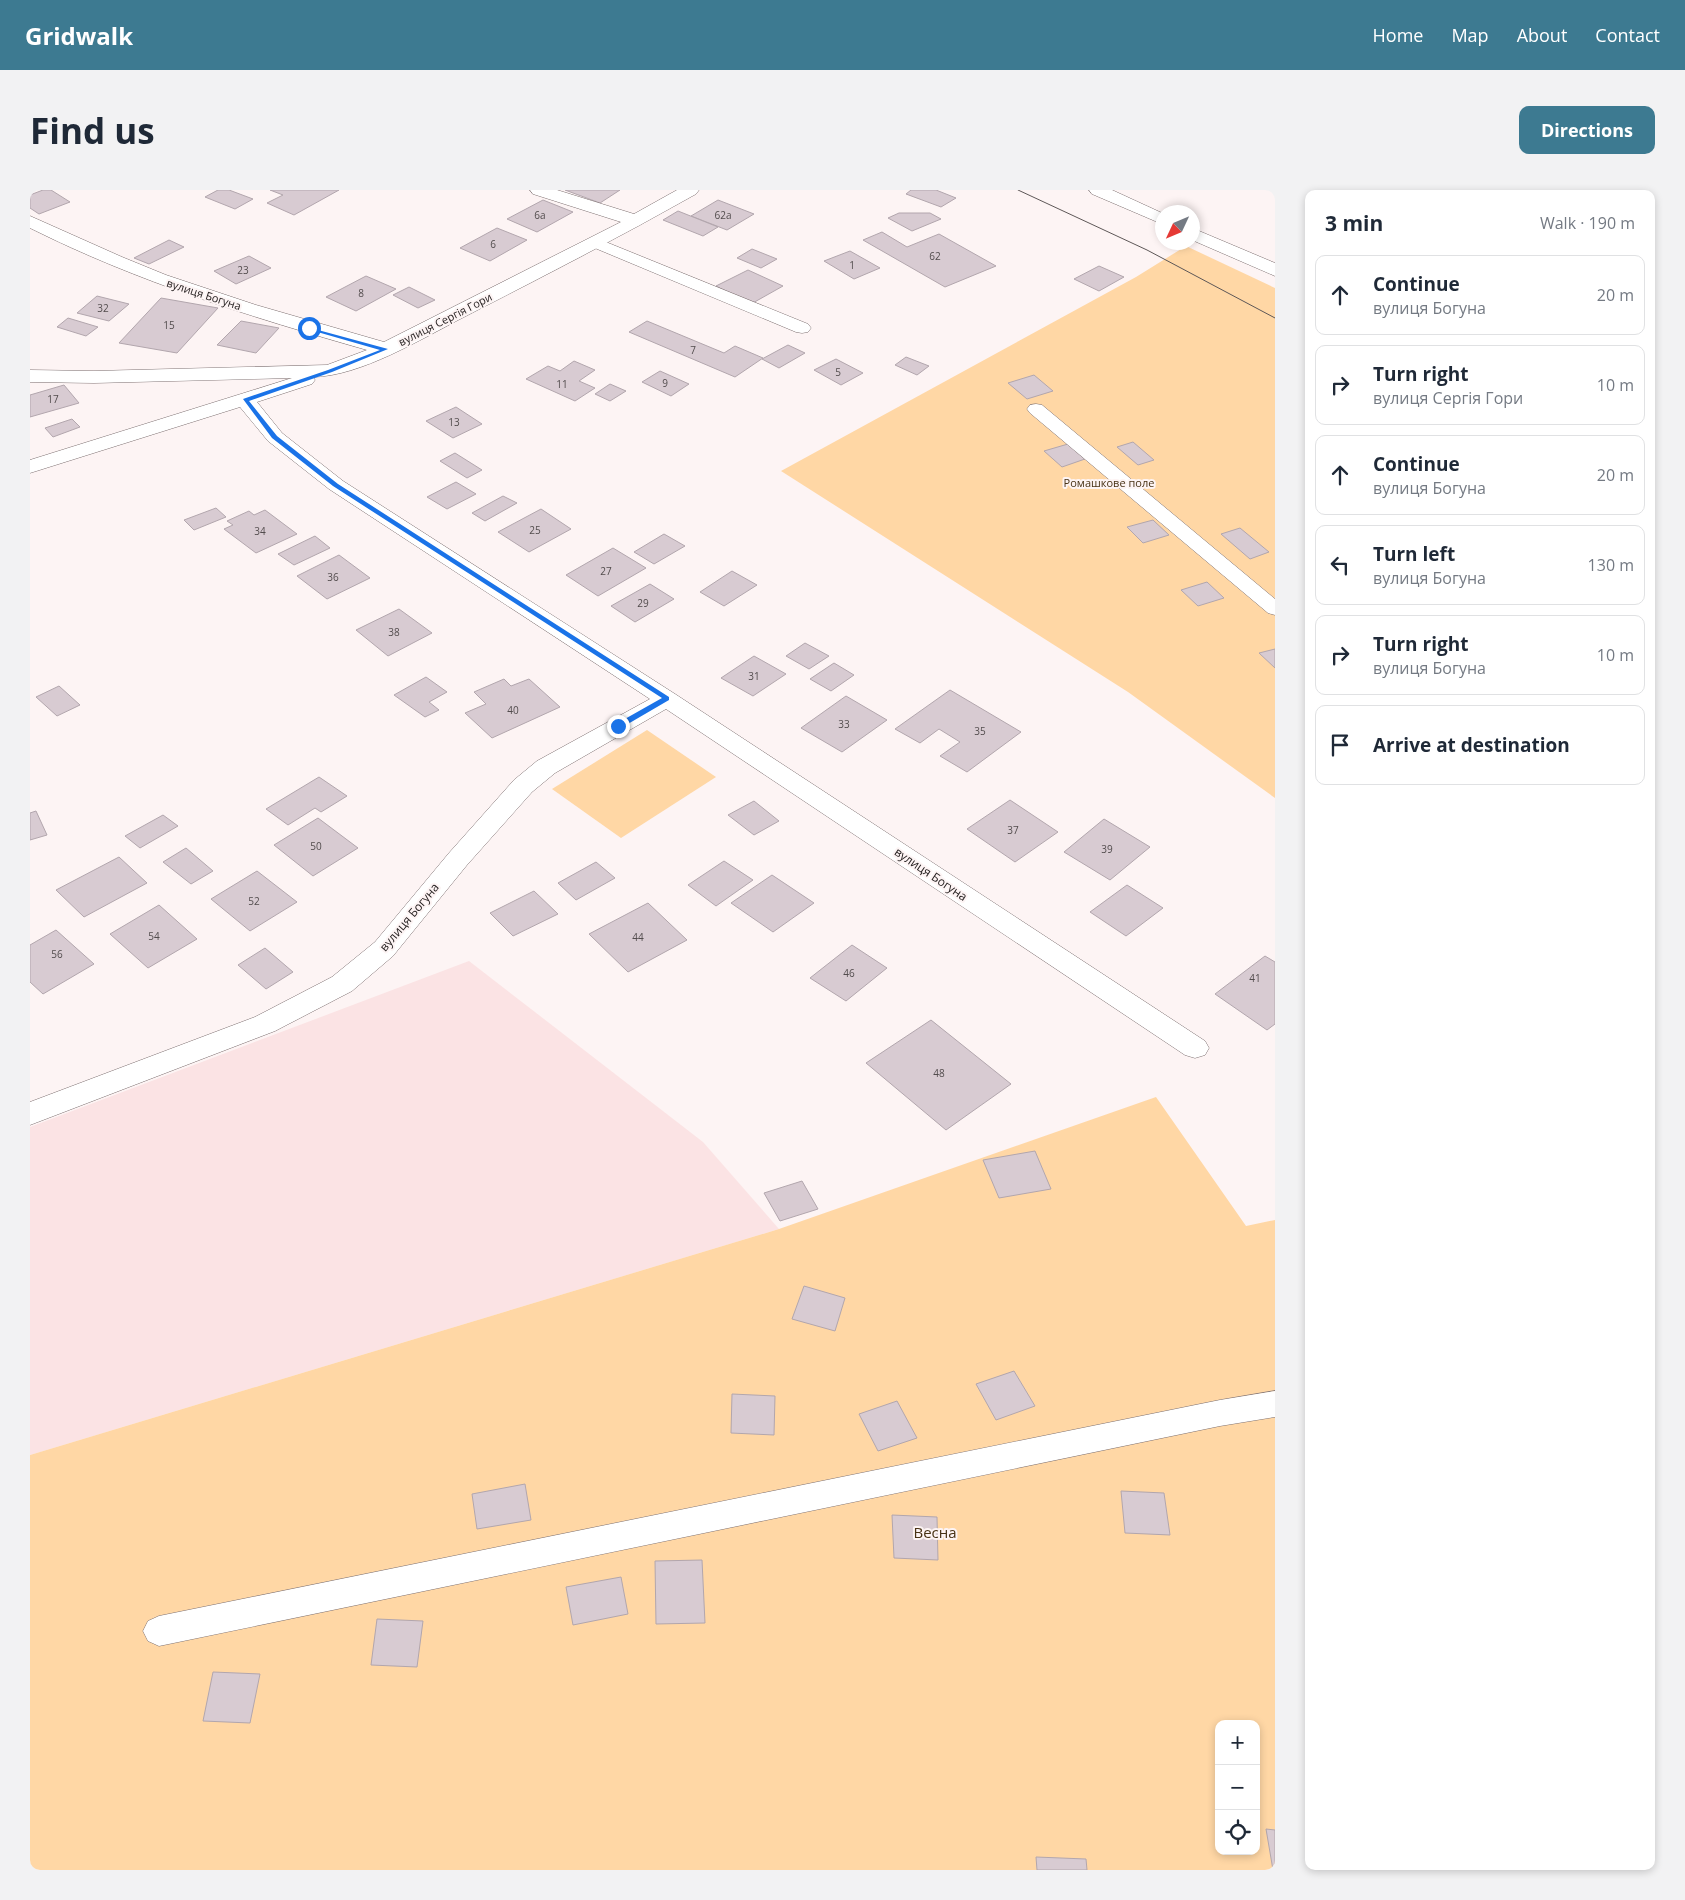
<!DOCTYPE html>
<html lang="en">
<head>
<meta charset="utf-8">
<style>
	:root { --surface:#fff; --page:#f2f2f3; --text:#1f2937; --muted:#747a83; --line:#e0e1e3; --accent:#3d7a91 }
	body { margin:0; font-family:"Open Sans",sans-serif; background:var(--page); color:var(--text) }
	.controls { position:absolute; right:15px; bottom:15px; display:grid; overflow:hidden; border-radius:10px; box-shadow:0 2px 8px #0003 }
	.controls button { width:45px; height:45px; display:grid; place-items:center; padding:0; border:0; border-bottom:1px solid var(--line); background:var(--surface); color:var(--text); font:25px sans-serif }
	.compass { position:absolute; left:1125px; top:15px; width:45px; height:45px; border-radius:50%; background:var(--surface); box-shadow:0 2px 8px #0003; rotate:226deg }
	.stop { position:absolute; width:15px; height:15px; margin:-11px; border:4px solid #1a73e8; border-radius:50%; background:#fff }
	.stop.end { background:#1a73e8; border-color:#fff; box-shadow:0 1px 5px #0008 }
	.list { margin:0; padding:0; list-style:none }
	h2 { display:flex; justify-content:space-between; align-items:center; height:65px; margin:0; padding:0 20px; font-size:21px }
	h2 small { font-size:16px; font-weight:400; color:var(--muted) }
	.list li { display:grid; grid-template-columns:32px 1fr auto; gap:15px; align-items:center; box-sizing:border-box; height:80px; margin:0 10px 10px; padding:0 10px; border:1px solid var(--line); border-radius:10px }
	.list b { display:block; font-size:19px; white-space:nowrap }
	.list p { margin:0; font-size:16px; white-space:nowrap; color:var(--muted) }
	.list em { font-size:16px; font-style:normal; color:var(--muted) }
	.icon { flex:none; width:28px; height:28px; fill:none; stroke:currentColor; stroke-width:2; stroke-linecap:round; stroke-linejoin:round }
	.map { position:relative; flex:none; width:1245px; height:1680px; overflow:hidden; border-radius:10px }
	header { display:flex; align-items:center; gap:30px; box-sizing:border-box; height:70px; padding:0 25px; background:var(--accent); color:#fff }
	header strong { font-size:24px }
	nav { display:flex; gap:28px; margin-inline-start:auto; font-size:18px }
	.intro { display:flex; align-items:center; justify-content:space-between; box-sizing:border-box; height:120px; padding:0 30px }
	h1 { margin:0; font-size:35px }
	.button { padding:12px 22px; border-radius:10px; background:var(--accent); color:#fff; font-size:18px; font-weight:700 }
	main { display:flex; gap:30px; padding:0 30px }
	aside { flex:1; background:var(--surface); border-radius:10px; box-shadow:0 2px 8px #0003 }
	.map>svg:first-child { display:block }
</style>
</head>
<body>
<header>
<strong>Gridwalk</strong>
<nav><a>Home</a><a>Map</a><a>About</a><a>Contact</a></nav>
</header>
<div class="intro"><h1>Find us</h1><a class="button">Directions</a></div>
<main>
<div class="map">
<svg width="1245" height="1680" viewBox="0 0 1245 1680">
	<rect width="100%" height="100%" fill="#fdf4f4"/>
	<path fill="#fbe3e4" d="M439,771L673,952L749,1039L0,1265V937Z"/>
	<g fill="#ffd7a5" fill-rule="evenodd">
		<path d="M1156,56L1245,98V608L1098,502L751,281L1106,87Z"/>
		<path d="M617,540L686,587L591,648L522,599Z"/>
		<path d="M1126,907L1216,1036L1245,1030V1680H0V1265L749,1039ZM1189,1534H1226V1661H1189Z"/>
	</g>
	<g fill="#d8cbd2" stroke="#b2a6ad">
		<path d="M13,0H21L40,12L9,24L0,18V5Z"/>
		<path d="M188,0H199L223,9L205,19L175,7Z"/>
		<path d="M240,0H309L264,25L237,13L253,5Z"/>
		<path d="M535,0H590L570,13Z"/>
		<path d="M881,0H906L926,8L911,17L876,4Z"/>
		<path d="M513,10L543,22L507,42L477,29Z"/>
		<path d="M688,10L724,24L697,40L661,26Z"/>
		<path d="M648,21L688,37L673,46L633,30Z"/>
		<path d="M869,23H900L911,29L882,41L858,28Z"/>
		<path d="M467,38L497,50L460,71L430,58Z"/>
		<path d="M852,42L877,57L909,44L966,76L915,97L833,50Z"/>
		<path d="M139,50L154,57L119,74L104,68Z"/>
		<path d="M722,59L747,69L731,78L707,68Z"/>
		<path d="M820,61L850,78L824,89L794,71Z"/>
		<path d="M219,66L241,78L206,94L184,81Z"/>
		<path d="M1069,76L1094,87L1069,101L1044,89Z"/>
		<path d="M718,80L753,96L721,114L686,96Z"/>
		<path d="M336,86L366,99L326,121L296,107Z"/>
		<path d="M379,97L405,110L388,118L363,105Z"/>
		<path d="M67,106L99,114L79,131L47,123Z"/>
		<path d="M131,108L188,118L147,163L89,153Z"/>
		<path d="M38,128L68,137L56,146L27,137Z"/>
		<path d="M211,131L249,138L226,163L187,155Z"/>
		<path d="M617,131L694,163L705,156L733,168L705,187L599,142Z"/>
		<path d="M758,155L775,163L749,178L732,169Z"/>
		<path d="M876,167L899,176L887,185L865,175Z"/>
		<path d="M806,169L833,183L811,195L784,180Z"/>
		<path d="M544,171L565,180L549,191L565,198L545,211L496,189L518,176L530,181Z"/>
		<path d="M630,181L659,194L641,206L612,192Z"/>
		<path d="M1004,185L1023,201L997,209L978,193Z"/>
		<path d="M580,194L596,201L580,211L565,204Z"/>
		<path d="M34,195L49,213L0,227V205Z"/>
		<path d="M426,217L452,234L423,248L396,231Z"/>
		<path d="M42,229L50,237L23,247L15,238Z"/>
		<path d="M1103,252L1124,270L1108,275L1087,257Z"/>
		<path d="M1038,254L1055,269L1032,277L1014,261Z"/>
		<path d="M425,263L452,280L437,288L410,271Z"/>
		<path d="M426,292L446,304L417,319L397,307Z"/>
		<path d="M473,306L487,313L455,331L442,323Z"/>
		<path d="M186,318L196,327L164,340L154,330Z"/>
		<path d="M511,319L541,339L499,362L468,342Z"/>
		<path d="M235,320L267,344L226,363L194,339L203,335L197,331L219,321L224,325Z"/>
		<path d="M1123,330L1139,345L1113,353L1097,337Z"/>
		<path d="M1210,338L1239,362L1220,369L1191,344Z"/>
		<path d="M634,344L655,356L624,374L604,362Z"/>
		<path d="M285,346L300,358L264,375L248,364Z"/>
		<path d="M583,358L616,378L568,406L536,385Z"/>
		<path d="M309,365L340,388L297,409L267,386Z"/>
		<path d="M702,381L727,395L694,416L670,402Z"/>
		<path d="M1177,392L1194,408L1168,416L1151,400Z"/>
		<path d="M620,394L644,409L605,432L581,416Z"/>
		<path d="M369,419L402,443L358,466L326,440Z"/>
		<path d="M775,453L799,466L779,479L756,466Z"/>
		<path d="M1245,459V478L1229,463Z"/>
		<path d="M724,466L756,484L723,506L691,488Z"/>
		<path d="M804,473L824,485L801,501L780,489Z"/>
		<path d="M396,487L417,502L399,512L409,520L395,527L364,505Z"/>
		<path d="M474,489L481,496L499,489L530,517L462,548L435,523L456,514L444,502Z"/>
		<path d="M29,496L50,515L27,526L6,507Z"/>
		<path d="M920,500L991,542L937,582L910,566L930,552L909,539L890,553L865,539Z"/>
		<path d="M816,506L857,530L812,562L771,538Z"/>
		<path d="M289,587L317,606L291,622L285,618L258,635L236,619Z"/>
		<path d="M980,610L1028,642L985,672L937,639Z"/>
		<path d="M724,611L749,631L724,645L698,625Z"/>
		<path d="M6,621L17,645L0,650V623Z"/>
		<path d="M133,625L148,636L110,658L95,646Z"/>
		<path d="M288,628L328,658L283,686L244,655Z"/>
		<path d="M1074,629L1120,657L1080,690L1034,662Z"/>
		<path d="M156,658L183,681L161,694L133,672Z"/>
		<path d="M89,667L117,693L54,727L26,700Z"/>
		<path d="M694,671L723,690L686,716L658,695Z"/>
		<path d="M566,672L585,688L546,710L528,693Z"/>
		<path d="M227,681L267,712L220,741L181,709Z"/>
		<path d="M742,685L784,713L743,742L701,713Z"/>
		<path d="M1097,695L1133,718L1096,746L1060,722Z"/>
		<path d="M504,701L528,724L483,746L460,723Z"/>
		<path d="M618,713L657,750L598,782L559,744Z"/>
		<path d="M129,715L167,749L118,778L80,744Z"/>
		<path d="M26,740L64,774L13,804L0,792V755Z"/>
		<path d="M822,755L857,778L816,811L780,788Z"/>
		<path d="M235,758L263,782L236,799L208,775Z"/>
		<path d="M1235,766L1245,772V834L1237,840L1185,804Z"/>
		<path d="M901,830L981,894L916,940L836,873Z"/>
		<path d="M1005,961L1021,999L969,1008L953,970Z"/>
		<path d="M772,991L788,1019L750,1031L734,1003Z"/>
		<path d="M774,1096L815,1108L805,1141L762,1129Z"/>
		<path d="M984,1181L1005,1216L966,1230L946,1194Z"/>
		<path d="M702,1204L745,1206L744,1245L701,1243Z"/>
		<path d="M867,1211L887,1248L848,1261L829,1224Z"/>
		<path d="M495,1294L501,1330L447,1339L442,1304Z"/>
		<path d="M1091,1301L1134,1303L1140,1345L1095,1343Z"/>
		<path d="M862,1325L907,1327L908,1370L864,1368Z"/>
		<path d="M672,1370L675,1433L626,1434L625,1371Z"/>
		<path d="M591,1387L598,1424L543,1435L536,1397Z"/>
		<path d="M347,1429L393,1431L387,1477L341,1475Z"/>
		<path d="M183,1482L230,1484L220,1533L173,1531Z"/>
		<path d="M1236,1639L1245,1640V1680H1243Z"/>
		<path d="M1006,1667L1056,1669L1057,1680H1007Z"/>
	</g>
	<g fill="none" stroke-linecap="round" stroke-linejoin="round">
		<g stroke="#7d7071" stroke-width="1">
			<g id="service">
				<path d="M566,48L778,134L781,138L778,142L772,143L766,142L560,56L558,53L560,50Z"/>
				<path d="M1006,214L1012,215L1245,409V425L1238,423L1000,223L997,219L1000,215Z"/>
				<path d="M1245,1201V1227L1190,1236L129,1456L118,1451L113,1441L118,1431L129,1426L1190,1210Z"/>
			</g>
		</g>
		<g stroke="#7d7071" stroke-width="1">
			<path id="minor" d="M500,0H527L604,24L647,0H669L666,4C590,47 512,87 434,127C391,149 331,186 283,187L285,190L282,194L227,212L252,243L313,291L645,504L1175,851L1179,858L1175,865L1165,868L1155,865L636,519L525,583L502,602L437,675L363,766L322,801L245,841L0,935V912L225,827L302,787L345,752L419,663L484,590L507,571L620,509L299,299L238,251L210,217L0,283V270L262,188L64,193L0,192V180L64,181L297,175L337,160C221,127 108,92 0,38V26L92,67L136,85L226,115L354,152L591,32L503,4Z"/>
		</g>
		<g stroke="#7d7071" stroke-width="1">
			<g id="secondary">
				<path d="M1059,0H1082L1132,23V34L1062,4Z"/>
				<path d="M1162,38L1245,73V86L1162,50Z"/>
			</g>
		</g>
		<use href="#service" fill="#fff" fill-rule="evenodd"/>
		<use href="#minor" fill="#fff" fill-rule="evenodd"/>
		<use href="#secondary" fill="#fff" fill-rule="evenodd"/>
		<path stroke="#5d5757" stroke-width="1" d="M988,0L1117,60L1245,128"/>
	</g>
	<path fill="#1a73e8" d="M277,137L358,159L302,182L219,211L247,246L308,294L639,507V510L591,538H586V534L632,508L303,296L242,248L213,209L298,180L350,160L277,139Z"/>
	<g text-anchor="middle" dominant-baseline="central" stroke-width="4" stroke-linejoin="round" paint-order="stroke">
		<g font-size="10" fill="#524c4d">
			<text x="510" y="25">6а</text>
			<text x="693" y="25">62а</text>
			<text x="463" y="54">6</text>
			<text x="905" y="66">62</text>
			<text x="822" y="75">1</text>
			<text x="213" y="80">23</text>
			<text x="331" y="103">8</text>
			<text x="73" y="118">32</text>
			<text x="139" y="135">15</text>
			<text x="663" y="160">7</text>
			<text x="808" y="182">5</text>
			<text x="635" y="193">9</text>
			<text x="532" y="194">11</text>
			<text x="23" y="209">17</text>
			<text x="424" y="232">13</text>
			<text x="505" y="340">25</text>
			<text x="230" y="341">34</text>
			<text x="576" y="381">27</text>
			<text x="303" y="387">36</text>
			<text x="613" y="413">29</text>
			<text x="364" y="442">38</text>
			<text x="724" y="486">31</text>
			<text x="483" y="520">40</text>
			<text x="814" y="534">33</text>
			<text x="950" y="541">35</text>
			<text x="983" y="640">37</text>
			<text x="286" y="656">50</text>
			<text x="1077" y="659">39</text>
			<text x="224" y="711">52</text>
			<text x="124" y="746">54</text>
			<text x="608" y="747">44</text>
			<text x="27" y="764">56</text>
			<text x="819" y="783">46</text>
			<text x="1225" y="788">41</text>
			<text x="909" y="883">48</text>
		</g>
		<g font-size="11" fill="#262121" stroke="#fdf4f4">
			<text transform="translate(174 104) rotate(18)">вулиця Богуна</text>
			<text transform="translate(415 129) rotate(-27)">вулиця Сергія Гори</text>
		</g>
		<g font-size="11" fill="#483215" stroke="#fdf4f4">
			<text x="1079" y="292">Ромашкове поле</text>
		</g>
		<g font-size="12" fill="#262121" stroke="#fdf4f4">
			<text transform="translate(901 684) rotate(34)">вулиця Богуна</text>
			<text transform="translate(379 727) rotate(-50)">вулиця Богуна</text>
		</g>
		<g font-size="15" fill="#483215" stroke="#fdf4f4">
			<text x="905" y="1342">Весна</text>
		</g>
	</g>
</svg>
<div class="controls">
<button>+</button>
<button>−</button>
<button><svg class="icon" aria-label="locate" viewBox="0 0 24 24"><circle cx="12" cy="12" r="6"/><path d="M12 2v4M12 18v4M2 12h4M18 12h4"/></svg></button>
</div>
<svg class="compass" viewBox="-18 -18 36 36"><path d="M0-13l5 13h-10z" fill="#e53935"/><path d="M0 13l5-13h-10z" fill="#747a83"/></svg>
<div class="stop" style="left:279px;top:138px"></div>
<div class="stop end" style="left:588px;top:536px"></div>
</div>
<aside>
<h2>3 min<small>Walk · 190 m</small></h2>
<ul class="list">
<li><svg class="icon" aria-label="ahead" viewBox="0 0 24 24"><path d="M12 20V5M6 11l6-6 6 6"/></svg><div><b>Continue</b><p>вулиця Богуна</p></div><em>20 m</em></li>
<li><svg class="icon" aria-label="right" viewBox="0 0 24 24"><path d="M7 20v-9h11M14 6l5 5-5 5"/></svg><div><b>Turn right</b><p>вулиця Сергія Гори</p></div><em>10 m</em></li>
<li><svg class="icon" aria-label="ahead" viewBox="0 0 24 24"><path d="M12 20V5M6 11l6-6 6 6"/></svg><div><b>Continue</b><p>вулиця Богуна</p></div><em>20 m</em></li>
<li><svg class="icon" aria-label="left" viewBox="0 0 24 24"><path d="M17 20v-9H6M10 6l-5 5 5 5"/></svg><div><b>Turn left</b><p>вулиця Богуна</p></div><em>130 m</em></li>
<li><svg class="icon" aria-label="right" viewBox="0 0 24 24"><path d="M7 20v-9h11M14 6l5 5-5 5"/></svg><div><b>Turn right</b><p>вулиця Богуна</p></div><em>10 m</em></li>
<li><svg class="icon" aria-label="arrive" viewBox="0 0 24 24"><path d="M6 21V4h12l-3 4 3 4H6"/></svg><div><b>Arrive at destination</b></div></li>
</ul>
</aside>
</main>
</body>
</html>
